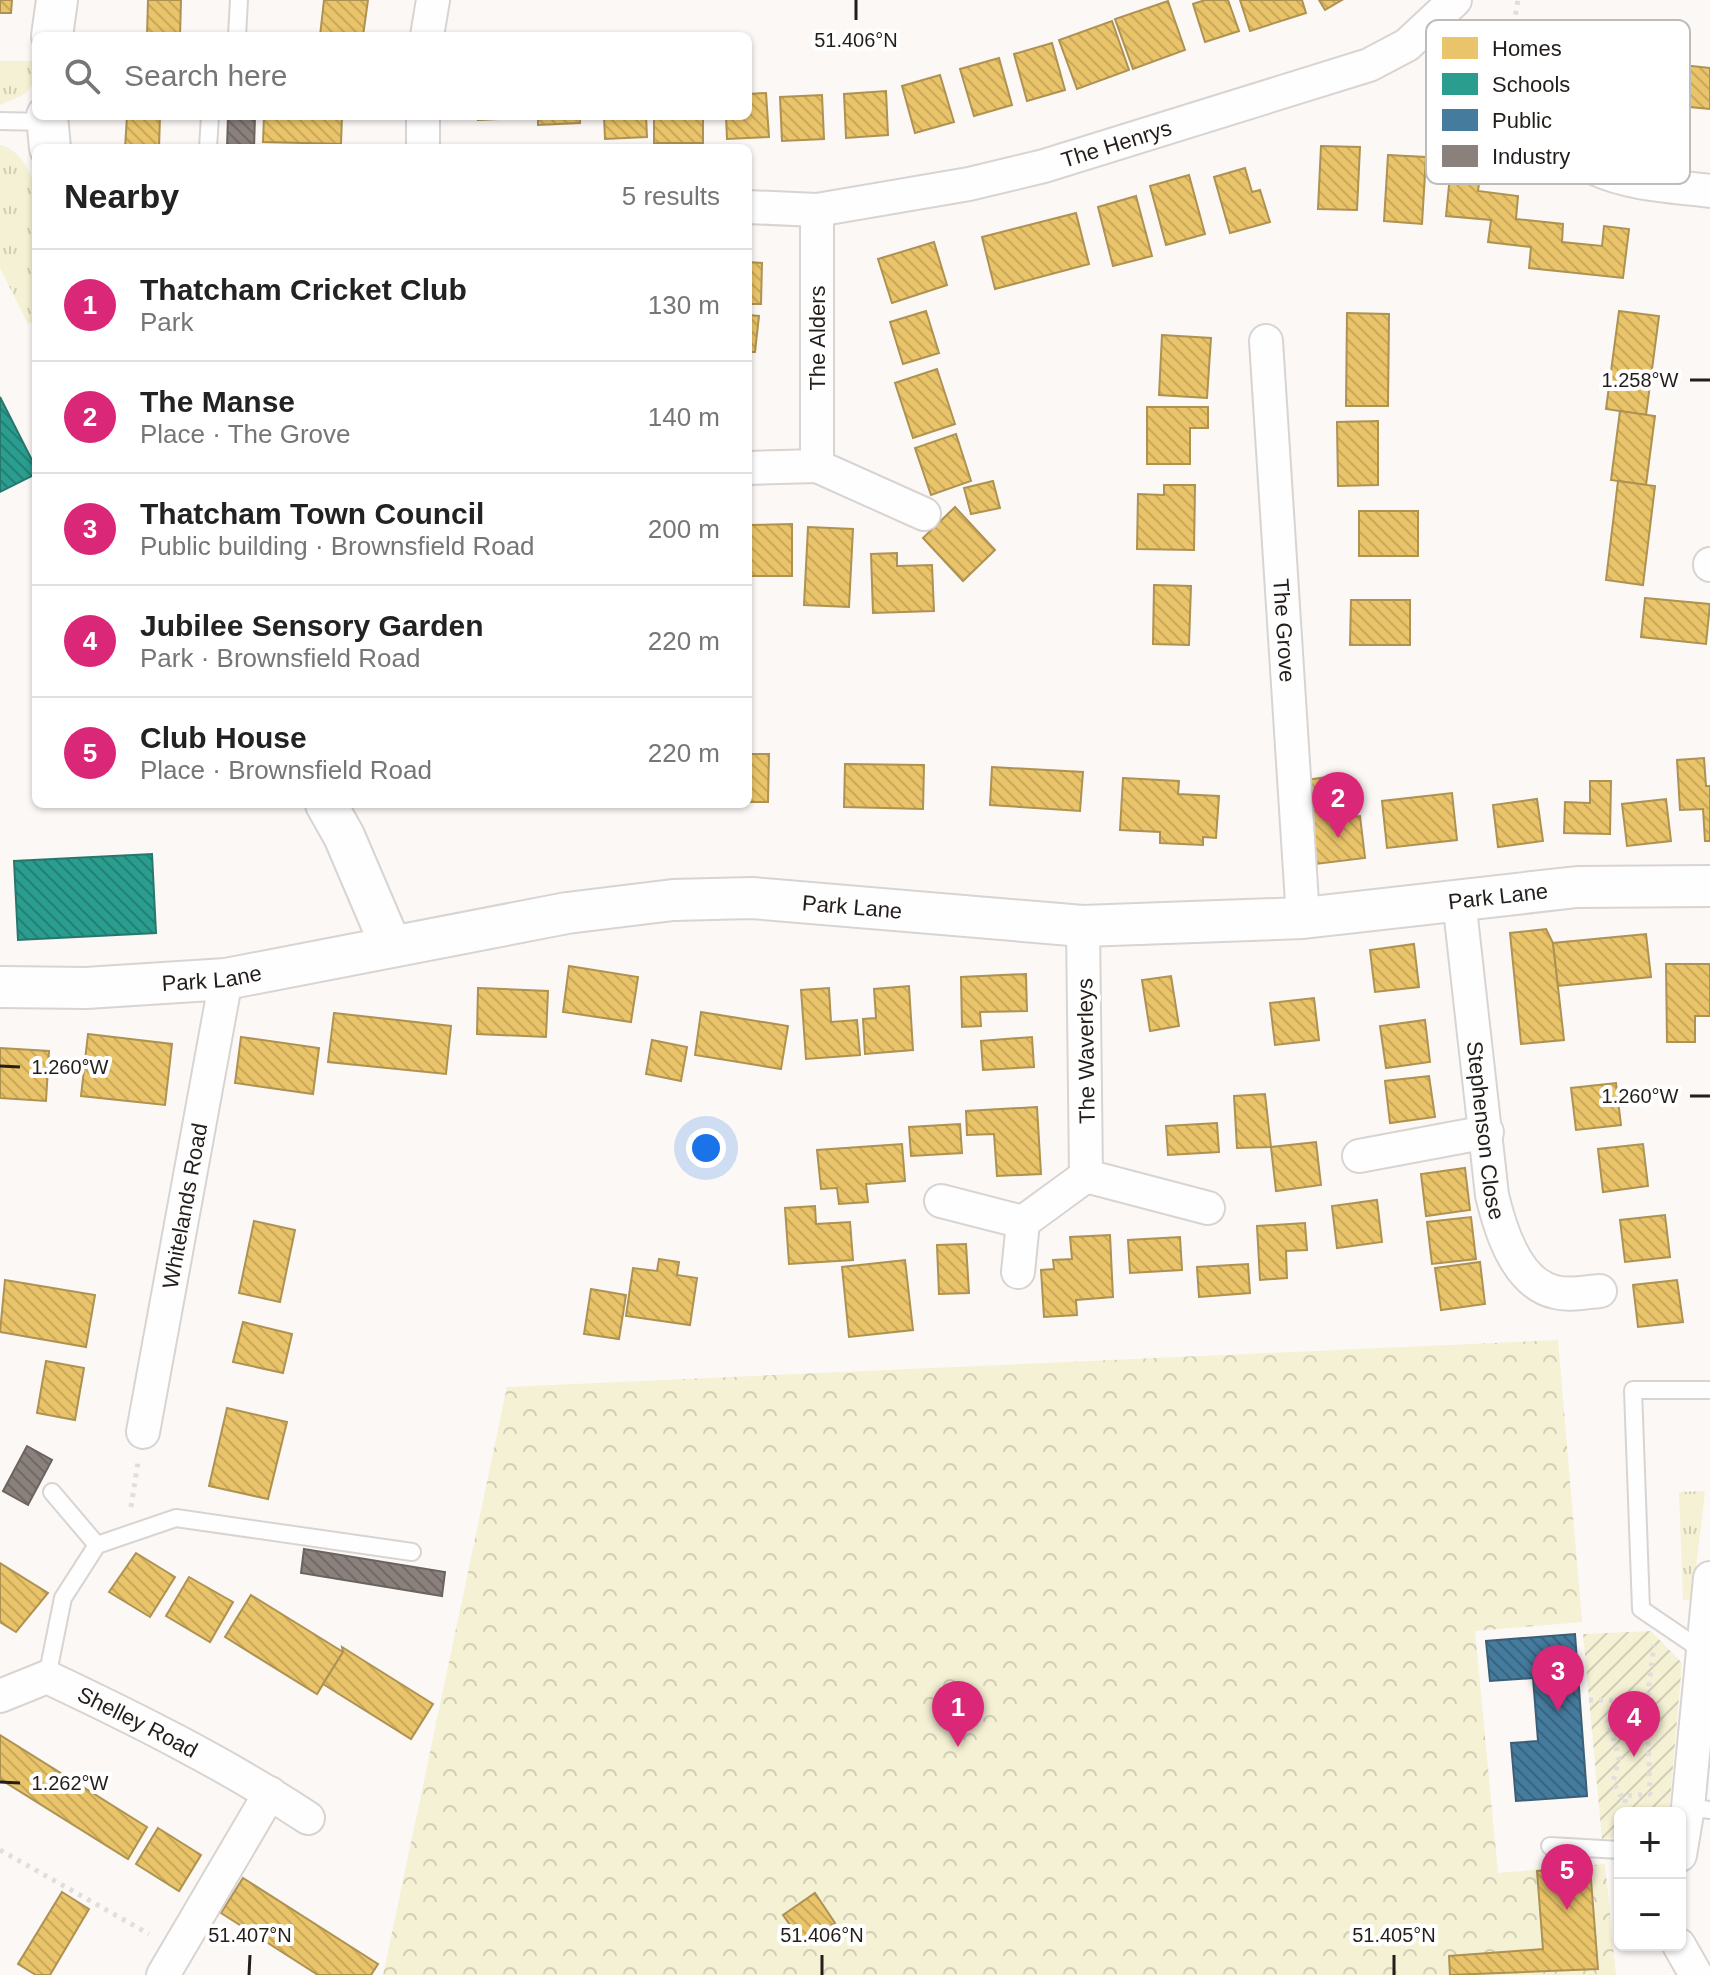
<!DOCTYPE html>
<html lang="en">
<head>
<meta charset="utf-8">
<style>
	:root { --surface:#fff; --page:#f6f6f6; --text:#222; --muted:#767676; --line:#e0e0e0; --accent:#db2777 }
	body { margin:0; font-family:Helvetica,sans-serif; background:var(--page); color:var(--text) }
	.controls { position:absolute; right:24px; bottom:24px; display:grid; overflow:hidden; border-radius:12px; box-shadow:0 2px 6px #0004 }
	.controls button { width:72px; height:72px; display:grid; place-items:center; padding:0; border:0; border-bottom:2px solid var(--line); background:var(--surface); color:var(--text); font:40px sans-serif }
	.you { position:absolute; left:706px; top:1148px; width:28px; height:28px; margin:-20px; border:6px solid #fff; border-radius:50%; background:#1a73e8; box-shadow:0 0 0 12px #1a73e833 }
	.badge { display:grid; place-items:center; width:52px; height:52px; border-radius:50%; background:var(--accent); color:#fff; font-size:26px; font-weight:700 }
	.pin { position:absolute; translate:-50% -66px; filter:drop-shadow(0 2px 4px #0008) }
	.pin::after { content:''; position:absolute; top:42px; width:28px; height:24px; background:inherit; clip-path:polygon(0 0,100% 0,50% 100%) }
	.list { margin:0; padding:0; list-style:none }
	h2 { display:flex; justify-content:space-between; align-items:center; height:104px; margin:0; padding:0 32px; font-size:34px }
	h2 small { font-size:26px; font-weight:400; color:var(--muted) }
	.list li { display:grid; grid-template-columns:52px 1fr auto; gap:24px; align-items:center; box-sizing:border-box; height:112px; padding:0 32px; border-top:2px solid var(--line) }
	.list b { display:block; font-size:30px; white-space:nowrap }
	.list p { margin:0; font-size:26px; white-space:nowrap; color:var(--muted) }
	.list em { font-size:26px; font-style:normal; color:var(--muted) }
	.icon { flex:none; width:44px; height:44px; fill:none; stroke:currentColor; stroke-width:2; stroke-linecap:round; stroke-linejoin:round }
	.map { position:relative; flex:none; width:1710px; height:1975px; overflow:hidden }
	.search { position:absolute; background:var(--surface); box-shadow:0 2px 6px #0004; left:32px; top:32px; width:720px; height:88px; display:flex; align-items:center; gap:20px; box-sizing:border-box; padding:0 28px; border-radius:12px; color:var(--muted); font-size:30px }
	.panel { position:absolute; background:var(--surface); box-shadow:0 2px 6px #0004; left:32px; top:144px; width:720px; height:664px; border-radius:12px }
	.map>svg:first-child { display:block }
</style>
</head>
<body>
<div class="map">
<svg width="1710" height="1975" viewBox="0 0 1710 1975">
	<defs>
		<pattern id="grass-tufts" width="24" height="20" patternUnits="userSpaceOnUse" patternTransform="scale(2)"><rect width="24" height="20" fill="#f5f1d5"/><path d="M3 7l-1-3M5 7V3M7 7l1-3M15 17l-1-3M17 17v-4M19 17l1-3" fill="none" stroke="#d2ceb6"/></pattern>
		<pattern id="park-crowns" width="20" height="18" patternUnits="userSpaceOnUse" patternTransform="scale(2)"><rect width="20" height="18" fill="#f5f1d5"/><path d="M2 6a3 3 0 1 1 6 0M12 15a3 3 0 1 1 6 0" fill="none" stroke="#d2ceb6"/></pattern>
		<pattern id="garden-furrows" width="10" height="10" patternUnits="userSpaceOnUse" patternTransform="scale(2)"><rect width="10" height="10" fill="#f5f1d5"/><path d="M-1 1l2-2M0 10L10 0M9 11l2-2" fill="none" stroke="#d2ceb6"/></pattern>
		<pattern id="homes-back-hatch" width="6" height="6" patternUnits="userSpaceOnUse" patternTransform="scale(2)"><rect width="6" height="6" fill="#e9c46a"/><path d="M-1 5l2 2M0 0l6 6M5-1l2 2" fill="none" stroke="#c8a85b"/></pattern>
		<pattern id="schools-back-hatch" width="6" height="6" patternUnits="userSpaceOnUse" patternTransform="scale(2)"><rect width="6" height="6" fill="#2a9d8f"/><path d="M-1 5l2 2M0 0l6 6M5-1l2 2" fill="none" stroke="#247f74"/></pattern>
		<pattern id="public-back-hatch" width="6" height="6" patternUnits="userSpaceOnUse" patternTransform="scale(2)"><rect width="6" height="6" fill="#457b9d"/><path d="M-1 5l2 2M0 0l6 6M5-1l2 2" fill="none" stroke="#39647f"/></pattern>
		<pattern id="industry-back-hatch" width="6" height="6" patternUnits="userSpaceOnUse" patternTransform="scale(2)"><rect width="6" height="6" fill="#8a817c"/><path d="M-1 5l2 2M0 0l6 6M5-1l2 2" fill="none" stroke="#716965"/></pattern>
	</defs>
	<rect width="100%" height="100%" fill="#fcf8f6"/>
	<g fill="url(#grass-tufts)">
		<path d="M0,61H34V83L25,94L0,105Z"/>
		<path d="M0,145C19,149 30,170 35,188L36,321L28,324L0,268Z"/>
		<path d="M1705,1491L1692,1601L1683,1600L1679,1492Z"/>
	</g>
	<path fill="url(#park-crowns)" d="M1558,1340L1582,1622L1475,1631L1498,1873L1605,1864L1616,1975H383L507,1387Z"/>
	<path fill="url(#garden-furrows)" d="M1651,1631L1682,1663L1669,1813H1620V1837L1602,1839L1583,1634Z"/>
	<g fill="url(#homes-back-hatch)" stroke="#ae9252" stroke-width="2">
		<path d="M0,0H12L11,13H0Z"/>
		<path d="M148,0H181L180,36H147Z"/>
		<path d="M324,0H368L363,36H320Z"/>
		<path d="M1205,0H1228L1239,31L1205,42L1193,4Z"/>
		<path d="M1240,0H1302L1306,13L1250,31Z"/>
		<path d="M1319,0H1342L1325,10Z"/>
		<path d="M1168,1L1185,50L1133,69L1115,19Z"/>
		<path d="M1112,21L1129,70L1077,89L1059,40Z"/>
		<path d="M1052,43L1065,90L1027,101L1014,54Z"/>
		<path d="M999,58L1012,105L974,116L960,69Z"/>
		<path d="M1673,64L1710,68V109L1669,105Z"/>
		<path d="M940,75L954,122L915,133L902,86Z"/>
		<path d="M886,91L888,135L846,138L844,94Z"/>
		<path d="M766,93L769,137L727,139L726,116H748V94Z"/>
		<path d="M822,95L824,139L782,141L780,97Z"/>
		<path d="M127,116H160L159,148H125Z"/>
		<path d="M264,116H342L341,144L263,142Z"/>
		<path d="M478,116H520V118L478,120Z"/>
		<path d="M538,116H580V123L538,125Z"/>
		<path d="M604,116H646L647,137L605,139Z"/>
		<rect x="654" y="116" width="49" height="27"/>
		<path d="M1321,146L1360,147L1357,210L1318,209Z"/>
		<path d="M1388,155L1426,157L1422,224L1384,221Z"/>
		<path d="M1451,165L1481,168L1478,191L1518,196L1516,219L1563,224L1562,242L1602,246L1604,226L1629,229L1623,278L1529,268L1531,247L1488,242L1491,220L1446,216Z"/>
		<path d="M1245,168L1252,192L1260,190L1270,222L1230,233L1214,177Z"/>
		<path d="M1189,175L1205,234L1166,245L1150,186Z"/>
		<path d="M1136,196L1152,256L1113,266L1098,207Z"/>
		<path d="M1076,213L1089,264L995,289L982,237Z"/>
		<path d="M934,242L947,285L892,303L878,259Z"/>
		<path d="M748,262L762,263L761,304H748Z"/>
		<path d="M926,311L939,353L903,364L890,322Z"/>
		<path d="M1619,311L1659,316L1646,415L1606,409Z"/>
		<path d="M1347,313L1389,314L1388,406H1346Z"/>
		<path d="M748,315L759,316L755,352H748Z"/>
		<path d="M1162,335L1211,338L1207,398L1159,395Z"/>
		<path d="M937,369L955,424L913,438L895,383Z"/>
		<path d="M1147,407H1208V428H1190V464H1147Z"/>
		<path d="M1620,411L1655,416L1646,485L1611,480Z"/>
		<path d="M1378,421V485L1338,486L1337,422Z"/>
		<path d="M956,434L971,481L931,495L915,448Z"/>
		<path d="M993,481L1000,508L971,514L964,488Z"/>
		<path d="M1618,481L1655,486L1643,585L1606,580Z"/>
		<path d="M1164,485H1195L1194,550L1137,549L1138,494L1164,495Z"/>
		<path d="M955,507L995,550L963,581L923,538Z"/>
		<rect x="1359" y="511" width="59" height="45"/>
		<path d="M792,524V576H748V525Z"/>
		<path d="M808,527L853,529L849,607L804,605Z"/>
		<path d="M897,553V566L932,565L934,611L873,613L871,554Z"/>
		<path d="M1154,585L1191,586L1189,645L1153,644Z"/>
		<path d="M1645,598L1710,604L1706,644L1641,637Z"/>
		<path d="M1351,600H1410V645H1350Z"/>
		<path d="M748,754H769L768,802H748Z"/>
		<path d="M1704,758L1706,786H1710V841H1705L1703,809L1680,810L1677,760Z"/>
		<path d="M845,764L924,765L923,809L844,807Z"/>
		<path d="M992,767L1083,772L1080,811L990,805Z"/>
		<path d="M1334,776L1339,818L1360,816L1365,858L1316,864L1306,780Z"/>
		<path d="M1123,778L1179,781L1178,794L1219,796L1216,838L1203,837V845L1160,843V832L1120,830Z"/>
		<path d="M1590,781H1611L1610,834L1564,833L1565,802L1590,803Z"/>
		<path d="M1452,793L1457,840L1387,848L1382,801Z"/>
		<path d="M1537,799L1543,841L1498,847L1493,805Z"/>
		<path d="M1666,799L1671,841L1627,846L1622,804Z"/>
		<path d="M1546,929L1553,943L1564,1040L1521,1044L1510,933Z"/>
		<path d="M1646,934L1651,977L1558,986L1553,943Z"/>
		<path d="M1414,944L1419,987L1375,992L1370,950Z"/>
		<path d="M1666,964H1710V1016H1695V1042H1667Z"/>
		<path d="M569,966L638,977L631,1022L563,1012Z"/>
		<path d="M1026,974L1027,1011L980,1012L981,1026L962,1027L961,977Z"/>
		<path d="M1171,976L1179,1026L1150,1031L1142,980Z"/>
		<path d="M909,986L913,1050L865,1054L863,1019L876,1018L874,989Z"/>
		<path d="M478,988L548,991L546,1037L477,1034Z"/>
		<path d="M829,988L831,1022L857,1020L860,1055L806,1059L801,990Z"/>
		<path d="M1314,998L1319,1040L1275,1045L1270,1003Z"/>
		<path d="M701,1012L788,1026L781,1069L695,1055Z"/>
		<path d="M334,1013L451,1026L446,1074L328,1062Z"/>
		<path d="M1425,1020L1430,1062L1386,1068L1380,1026Z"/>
		<path d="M88,1034L172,1044L165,1105L81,1096Z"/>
		<path d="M241,1037L319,1048L313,1094L235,1083Z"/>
		<path d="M1032,1037L1034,1067L983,1070L981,1041Z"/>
		<path d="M652,1040L687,1047L681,1081L646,1074Z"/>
		<path d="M0,1048L49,1051L46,1101L0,1098Z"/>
		<path d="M1429,1076L1435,1117L1390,1123L1385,1081Z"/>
		<path d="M1616,1083L1621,1125L1576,1130L1571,1088Z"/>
		<path d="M1265,1094L1271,1147L1237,1148L1234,1096Z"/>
		<path d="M1037,1107L1041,1174L997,1176L994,1134L967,1135L966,1111Z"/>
		<path d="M1217,1123L1219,1152L1168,1155L1166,1126Z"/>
		<path d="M960,1124L962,1153L911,1156L909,1127Z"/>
		<path d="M1316,1142L1321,1185L1276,1191L1271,1147Z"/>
		<path d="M902,1144L905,1181L866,1184L868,1202L839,1204L837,1188L821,1189L817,1150Z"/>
		<path d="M1643,1144L1648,1186L1603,1192L1598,1149Z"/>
		<path d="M1465,1168L1470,1210L1426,1216L1421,1174Z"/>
		<path d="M1377,1200L1382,1242L1337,1248L1332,1206Z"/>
		<path d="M815,1206L816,1224L850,1222L853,1260L789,1264L785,1208Z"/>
		<path d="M1665,1215L1670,1257L1625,1262L1620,1220Z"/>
		<path d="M1471,1217L1476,1259L1432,1264L1427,1222Z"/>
		<path d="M254,1221L295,1230L280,1302L239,1293Z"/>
		<path d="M1305,1223L1307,1250L1286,1251L1287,1278L1260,1280L1257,1226Z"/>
		<path d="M1110,1235L1113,1297L1076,1300L1077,1315L1044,1317L1041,1270L1054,1269L1053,1260L1072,1259L1070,1237Z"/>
		<path d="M1180,1237L1182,1270L1130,1273L1128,1240Z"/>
		<path d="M966,1244L969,1293L939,1294L937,1245Z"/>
		<path d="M659,1259L679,1262L677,1275L697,1278L690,1325L626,1316L633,1268L657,1271Z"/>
		<path d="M905,1260L913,1330L849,1337L842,1267Z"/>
		<path d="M1480,1262L1485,1304L1441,1310L1435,1268Z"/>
		<path d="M1248,1264L1250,1293L1199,1297L1197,1267Z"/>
		<path d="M5,1280L95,1295L86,1347L0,1332Z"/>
		<path d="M1677,1280L1683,1322L1638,1327L1633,1285Z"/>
		<path d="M591,1289L626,1295L619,1339L584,1334Z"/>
		<path d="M243,1322L292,1334L283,1373L233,1362Z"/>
		<path d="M46,1361L84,1368L75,1420L37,1413Z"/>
		<path d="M227,1408L287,1422L268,1499L209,1486Z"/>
		<path d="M136,1553L175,1577L150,1617L109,1592Z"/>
		<path d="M0,1563L48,1593L16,1632L0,1622Z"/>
		<path d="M189,1577L233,1602L210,1642L166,1616Z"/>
		<path d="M251,1595L343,1652L317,1694L225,1637Z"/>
		<path d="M342,1647L433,1704L411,1739L323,1684L343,1652Z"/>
		<path d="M0,1735L147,1827L128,1859L0,1779Z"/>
		<path d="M158,1828L201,1855L179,1891L136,1864Z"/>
		<path d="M1590,1867L1598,1969L1450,1975L1449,1956L1543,1949L1537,1871Z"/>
		<path d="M243,1878L378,1964L371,1975H318L221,1913Z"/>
		<path d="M62,1892L89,1909L50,1975H36L18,1964Z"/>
		<path d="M815,1893L835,1923L804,1945L783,1915Z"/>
	</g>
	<g fill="url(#schools-back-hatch)" stroke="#28776c" stroke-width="2">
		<path d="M0,397L36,468V474L0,492Z"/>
		<path d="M152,854L156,933L18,940L14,861Z"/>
	</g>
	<path fill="url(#public-back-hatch)" stroke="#3b5f76" stroke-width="2" d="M1575,1634L1587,1796L1516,1801L1511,1743L1538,1741L1533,1678L1490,1681L1486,1641Z"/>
	<g fill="url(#industry-back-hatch)" stroke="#6b635f" stroke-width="2">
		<path d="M228,116H255L254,148H227Z"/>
		<path d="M27,1446L52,1460L28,1505L3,1491Z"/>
		<path d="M304,1549L445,1572L442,1596L301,1573Z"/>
	</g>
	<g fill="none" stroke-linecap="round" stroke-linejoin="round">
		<g stroke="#d8d4d1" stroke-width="20">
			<g id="service">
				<path d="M237,36L239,0"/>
				<path d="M0,121L46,122"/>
				<path d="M208,148L210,116"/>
				<path d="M52,1492L97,1545"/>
				<path d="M1703,1651L1641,1609L1633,1390H1710"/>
				<path d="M47,1677L63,1598L97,1545L176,1518L412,1552"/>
				<path d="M1688,1807L1710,1810"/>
				<path d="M1550,1846L1620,1850"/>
			</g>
		</g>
		<g stroke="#d8d4d1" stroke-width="36">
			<g id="minor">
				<path d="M1427,29C1477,76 1532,142 1596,169C1631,185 1672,186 1710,191"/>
				<path d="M427,36L433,0"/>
				<path d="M423,116V148"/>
				<path id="s1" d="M748,207L817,210L969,184L1044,166L1369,65L1407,45L1455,0"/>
				<path id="s2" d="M1266,341L1303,918"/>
				<path d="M817,466L924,514"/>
				<path d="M748,468L817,466V210"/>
				<path d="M1710,565V564"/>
				<path id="s3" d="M1459,900L1492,1195C1500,1229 1516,1283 1555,1292C1569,1296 1586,1292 1600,1291"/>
				<path d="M1359,1156L1487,1132"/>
				<path d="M1086,1176L1208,1208"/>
				<path d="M941,1201L1023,1222L1086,1176L1083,926"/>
				<path d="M1018,1272L1023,1222"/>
				<path id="s4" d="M143,1432L226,979"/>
				<path id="s5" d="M0,1696L47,1677C136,1719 226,1764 308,1818"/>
				<path d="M1680,1855L1688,1807L1710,1578"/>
				<path d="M1679,1945L1696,1975"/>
				<path d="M163,1975L270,1793"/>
			</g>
		</g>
		<g stroke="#d8d4d1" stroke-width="44">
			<g id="tertiary">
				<path d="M52,36L57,0"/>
				<path d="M47,116L50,148"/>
				<path d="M326,804L344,836L391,946"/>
				<path id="s6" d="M0,987L86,988L226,979L567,913L673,900L752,898L1083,926L1303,918L1577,887L1710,886"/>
			</g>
		</g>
		<g stroke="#e1dfde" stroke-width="5" stroke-dasharray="4 6" stroke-linecap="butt">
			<path d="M1507,64L1518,0"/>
			<path d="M131,1507L138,1462"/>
			<path d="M1589,1700L1647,1701"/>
			<path d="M1619,1701L1608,1721L1619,1758L1613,1782L1620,1795L1625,1796"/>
			<path d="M1626,1813L1625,1796L1650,1794L1647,1701L1654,1645"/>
			<path d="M0,1850L149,1934"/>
		</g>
		<use href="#service" stroke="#fffefe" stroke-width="16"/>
		<use href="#minor" stroke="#fffefe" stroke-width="32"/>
		<use href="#tertiary" stroke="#fffefe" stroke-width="40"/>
	</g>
	<path fill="none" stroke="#241e1b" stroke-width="3" d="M856,20V0M1690,380H1710M0,1066L20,1067M1690,1096H1710M0,1782L20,1783M249,1975L250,1955M822,1975V1955M1394,1975V1955"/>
	<g text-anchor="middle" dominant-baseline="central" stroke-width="8" stroke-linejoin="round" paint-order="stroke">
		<g font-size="22" fill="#241e1b" stroke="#fff">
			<text stroke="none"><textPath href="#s1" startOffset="376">The Henrys</textPath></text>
			<text transform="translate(817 338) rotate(-90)">The Alders</text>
			<text stroke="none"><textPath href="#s2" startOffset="290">The Grove</textPath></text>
			<text stroke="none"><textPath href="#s6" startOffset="1508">Park Lane</textPath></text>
			<text stroke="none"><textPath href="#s6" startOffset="860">Park Lane</textPath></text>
			<text stroke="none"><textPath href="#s6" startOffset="212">Park Lane</textPath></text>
			<text transform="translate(1086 1051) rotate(-91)">The Waverleys</text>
			<text stroke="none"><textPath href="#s3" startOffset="232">Stephenson Close</textPath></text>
			<text stroke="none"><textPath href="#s4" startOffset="230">Whitelands Road</textPath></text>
			<text stroke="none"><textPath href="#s5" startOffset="152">Shelley Road</textPath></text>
		</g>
	</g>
	<rect x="1426" y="20" width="264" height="164" rx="12" fill="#fff" stroke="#bdbcbb" stroke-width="2"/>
	<rect x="1442" y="37" width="36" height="22" fill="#e9c46a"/>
	<rect x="1442" y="73" width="36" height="22" fill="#2a9d8f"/>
	<rect x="1442" y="109" width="36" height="22" fill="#457b9d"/>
	<rect x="1442" y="145" width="36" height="22" fill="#8a817c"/>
	<g font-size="22" fill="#241e1b">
		<text x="1492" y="56">Homes</text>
		<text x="1492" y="92">Schools</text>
		<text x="1492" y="128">Public</text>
		<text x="1492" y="164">Industry</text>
	</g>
	<g font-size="20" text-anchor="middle" fill="#241e1b" stroke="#fff" stroke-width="8" stroke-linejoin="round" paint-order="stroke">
		<text x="856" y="47">51.406°N</text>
		<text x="1640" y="387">1.258°W</text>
		<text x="70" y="1074">1.260°W</text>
		<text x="1640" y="1103">1.260°W</text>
		<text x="70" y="1790">1.262°W</text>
		<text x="250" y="1942">51.407°N</text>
		<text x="822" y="1942">51.406°N</text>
		<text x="1394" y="1942">51.405°N</text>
	</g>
</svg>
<div class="controls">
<button>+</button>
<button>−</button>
</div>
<div class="you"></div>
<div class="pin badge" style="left:958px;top:1747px">1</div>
<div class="pin badge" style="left:1338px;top:838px">2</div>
<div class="pin badge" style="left:1558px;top:1711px">3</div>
<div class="pin badge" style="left:1634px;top:1757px">4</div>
<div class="pin badge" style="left:1567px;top:1910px">5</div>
<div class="search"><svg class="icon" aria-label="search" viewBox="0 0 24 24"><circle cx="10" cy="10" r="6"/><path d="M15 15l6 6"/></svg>Search here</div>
<section class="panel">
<h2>Nearby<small>5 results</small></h2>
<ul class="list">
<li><span class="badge">1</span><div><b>Thatcham Cricket Club</b><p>Park</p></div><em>130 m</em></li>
<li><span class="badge">2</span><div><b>The Manse</b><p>Place · The Grove</p></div><em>140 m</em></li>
<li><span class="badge">3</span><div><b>Thatcham Town Council</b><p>Public building · Brownsfield Road</p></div><em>200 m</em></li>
<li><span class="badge">4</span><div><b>Jubilee Sensory Garden</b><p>Park · Brownsfield Road</p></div><em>220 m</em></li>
<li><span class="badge">5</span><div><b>Club House</b><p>Place · Brownsfield Road</p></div><em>220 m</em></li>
</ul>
</section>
</div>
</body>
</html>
